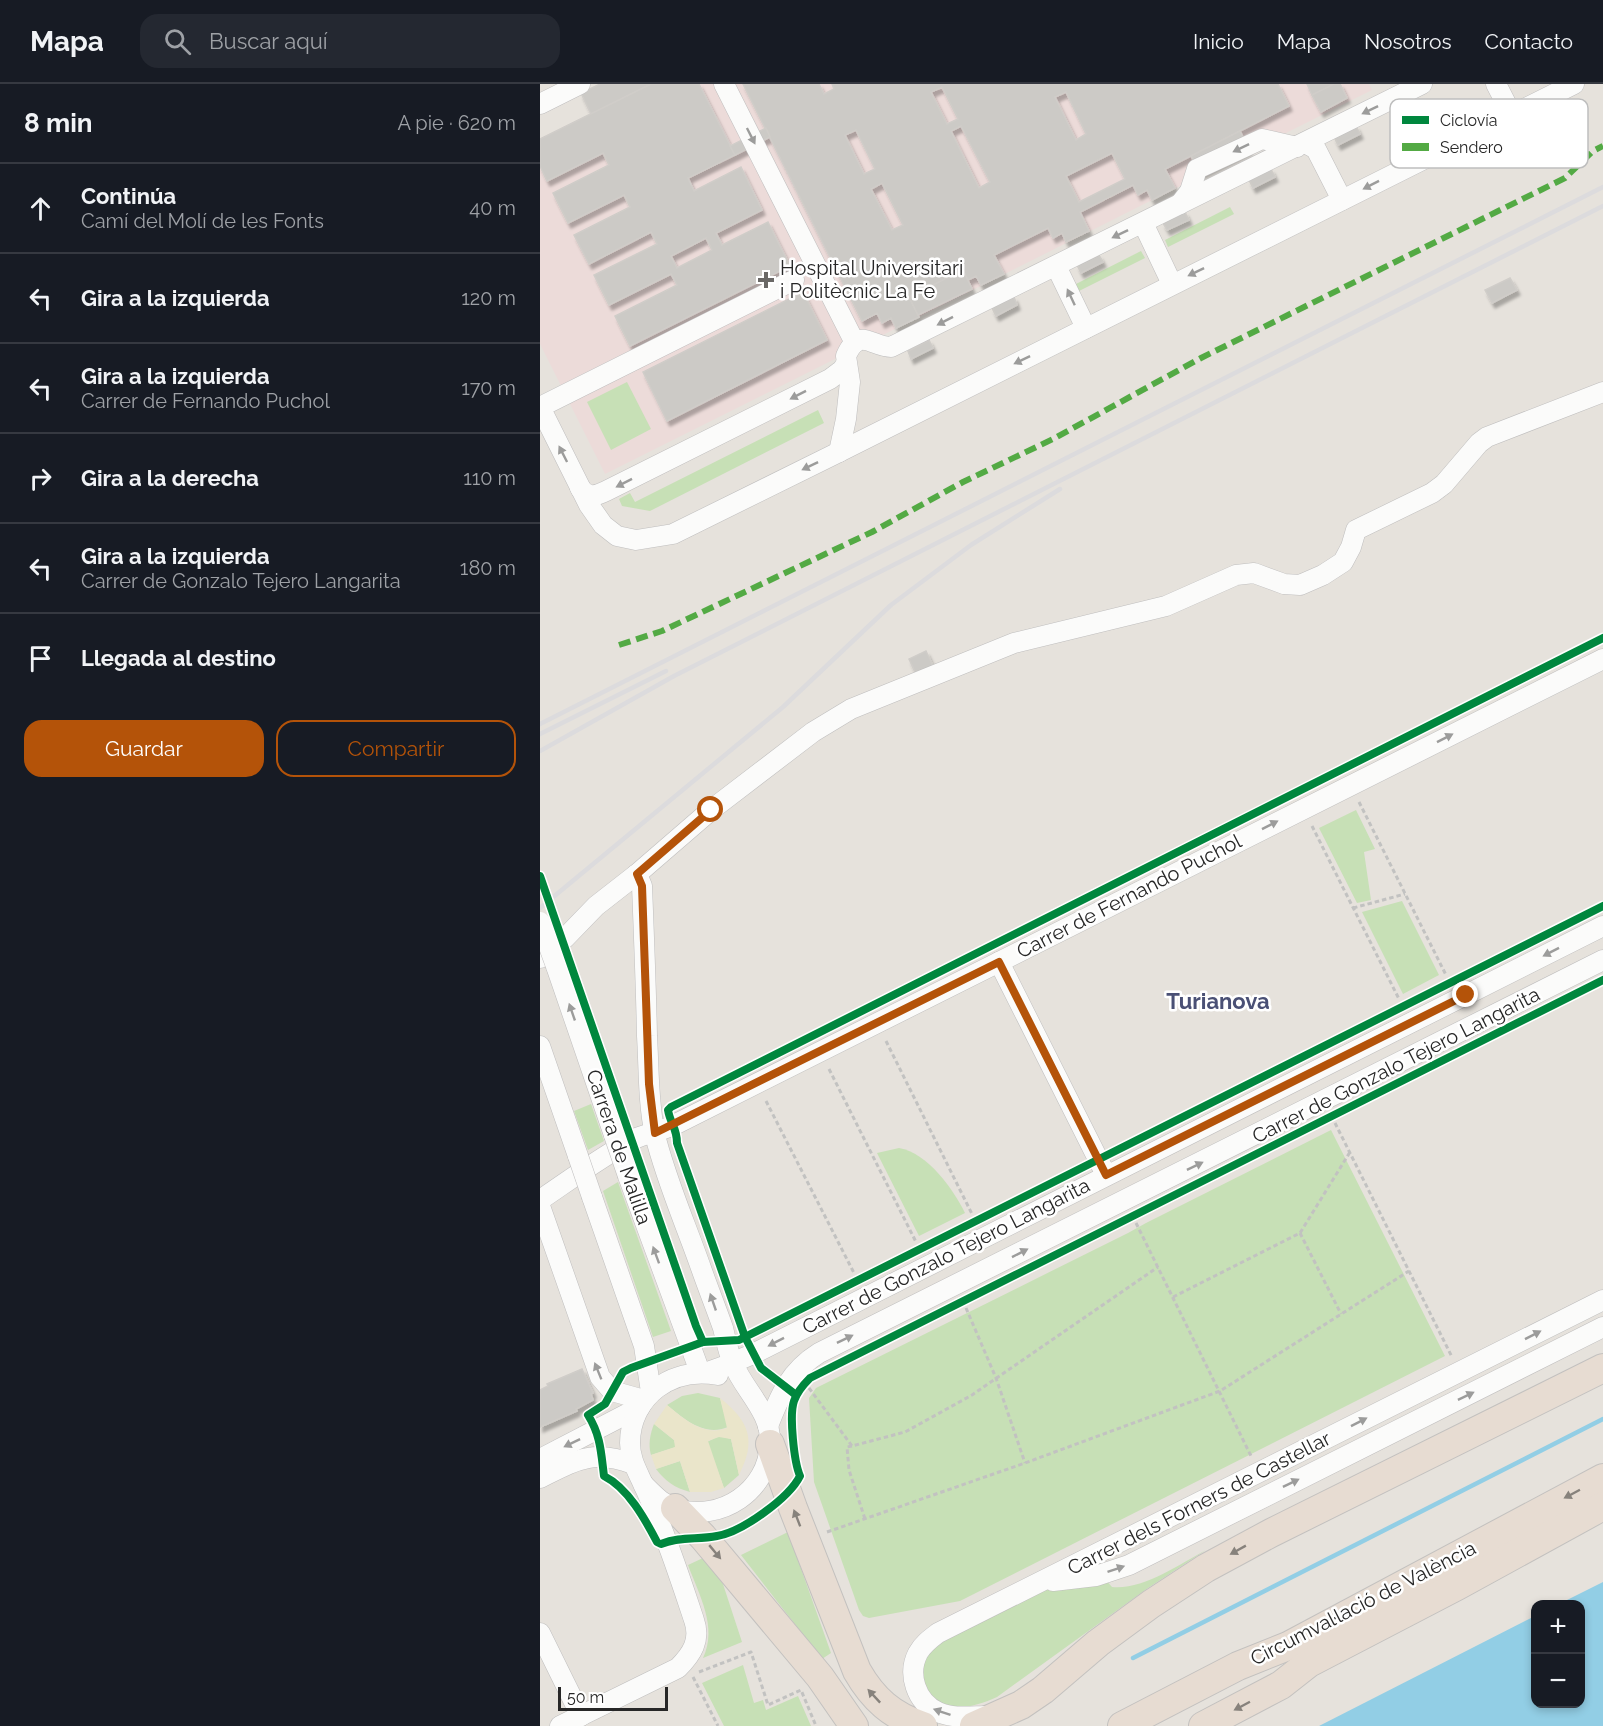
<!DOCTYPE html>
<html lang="es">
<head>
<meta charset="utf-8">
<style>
	:root { --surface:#171b24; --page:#242831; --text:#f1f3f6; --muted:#9ea1a6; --line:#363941; --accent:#b45309 }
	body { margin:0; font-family:Raleway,sans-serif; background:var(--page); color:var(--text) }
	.controls { position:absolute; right:18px; bottom:18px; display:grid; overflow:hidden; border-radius:12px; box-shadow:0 3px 9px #0003 }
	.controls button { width:54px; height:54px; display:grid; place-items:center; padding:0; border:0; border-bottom:2px solid var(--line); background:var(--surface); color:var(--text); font:30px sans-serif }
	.scale { position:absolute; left:18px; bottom:15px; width:110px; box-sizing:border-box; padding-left:6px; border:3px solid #272727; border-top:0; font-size:16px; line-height:21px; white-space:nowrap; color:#272727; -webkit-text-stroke:4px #fff; paint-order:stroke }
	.stop { position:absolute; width:18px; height:18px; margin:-14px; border:4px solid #b45309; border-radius:50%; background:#fff }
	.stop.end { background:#b45309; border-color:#fff; box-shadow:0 2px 6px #0008 }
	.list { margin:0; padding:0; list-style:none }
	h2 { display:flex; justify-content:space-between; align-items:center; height:78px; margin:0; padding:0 24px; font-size:26px }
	h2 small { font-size:20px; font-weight:400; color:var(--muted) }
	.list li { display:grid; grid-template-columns:39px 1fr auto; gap:18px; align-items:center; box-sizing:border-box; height:90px; padding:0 24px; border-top:2px solid var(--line) }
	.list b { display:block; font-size:22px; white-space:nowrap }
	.list p { margin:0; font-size:20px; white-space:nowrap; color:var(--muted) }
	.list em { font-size:20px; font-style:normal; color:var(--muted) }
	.actions { display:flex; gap:12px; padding:18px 24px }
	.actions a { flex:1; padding:14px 0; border:2px solid var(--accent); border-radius:18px; text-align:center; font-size:21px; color:var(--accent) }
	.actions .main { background:var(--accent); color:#fff }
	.icon { flex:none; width:33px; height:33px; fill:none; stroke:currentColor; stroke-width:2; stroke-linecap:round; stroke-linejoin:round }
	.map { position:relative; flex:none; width:1063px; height:1642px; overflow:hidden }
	header { display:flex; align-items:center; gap:36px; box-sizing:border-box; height:84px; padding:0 30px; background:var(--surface); border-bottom:2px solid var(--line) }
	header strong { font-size:28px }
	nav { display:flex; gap:33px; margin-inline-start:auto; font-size:21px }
	.search { width:420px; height:54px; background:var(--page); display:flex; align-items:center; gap:15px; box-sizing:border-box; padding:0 21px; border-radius:18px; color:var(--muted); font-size:22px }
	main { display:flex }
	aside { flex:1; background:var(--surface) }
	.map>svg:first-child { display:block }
</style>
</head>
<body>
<header>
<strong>Mapa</strong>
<div class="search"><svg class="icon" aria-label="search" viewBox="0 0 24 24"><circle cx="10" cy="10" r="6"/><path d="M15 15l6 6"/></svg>Buscar aquí</div>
<nav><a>Inicio</a><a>Mapa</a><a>Nosotros</a><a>Contacto</a></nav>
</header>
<main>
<aside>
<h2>8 min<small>A pie · 620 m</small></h2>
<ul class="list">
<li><svg class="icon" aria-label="ahead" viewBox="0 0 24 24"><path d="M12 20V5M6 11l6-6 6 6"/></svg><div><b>Continúa</b><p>Camí del Molí de les Fonts</p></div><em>40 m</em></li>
<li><svg class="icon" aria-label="left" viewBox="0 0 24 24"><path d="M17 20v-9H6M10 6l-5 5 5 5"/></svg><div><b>Gira a la izquierda</b></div><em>120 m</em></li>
<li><svg class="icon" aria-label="left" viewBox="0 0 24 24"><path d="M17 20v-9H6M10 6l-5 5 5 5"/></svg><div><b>Gira a la izquierda</b><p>Carrer de Fernando Puchol</p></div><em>170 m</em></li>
<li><svg class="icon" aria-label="right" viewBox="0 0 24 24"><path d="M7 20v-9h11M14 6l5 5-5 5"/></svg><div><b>Gira a la derecha</b></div><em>110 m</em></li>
<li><svg class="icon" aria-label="left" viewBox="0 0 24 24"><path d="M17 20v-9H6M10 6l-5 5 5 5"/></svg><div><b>Gira a la izquierda</b><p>Carrer de Gonzalo Tejero Langarita</p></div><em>180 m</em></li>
<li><svg class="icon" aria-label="arrive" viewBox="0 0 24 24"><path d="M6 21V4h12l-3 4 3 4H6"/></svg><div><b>Llegada al destino</b></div></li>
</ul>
<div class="actions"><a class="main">Guardar</a><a>Compartir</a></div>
</aside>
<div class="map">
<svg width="1063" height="1642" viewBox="0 0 1063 1642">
	<defs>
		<filter id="shadow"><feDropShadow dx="3" dy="5" stdDeviation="1.5" flood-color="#0004"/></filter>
	</defs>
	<rect width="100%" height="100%" fill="#e6e2dc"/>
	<path fill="#ecdbd9" d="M111,0H829L832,6L65,390L0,260V55Z"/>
	<g fill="#c7e0b6">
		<path d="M690,123L694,130L628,163L625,156Z"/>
		<path d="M601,167L605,174L539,207L536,200Z"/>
		<path d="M87,298L111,345L71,366L47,318Z"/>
		<path d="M278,326L284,339L110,427L82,422L79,415L90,409L95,418Z"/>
		<path d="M816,726L835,765L824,768L831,816L817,819L779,744Z"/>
		<path d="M862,817L899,891L863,910L822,828Z"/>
		<path d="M51,1020L64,1057L48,1066L34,1027Z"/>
		<path d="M791,1046L905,1272L420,1517L329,1534L323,1532L319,1526L274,1398L269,1314L276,1304L588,1149L606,1139Z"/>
		<path d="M359,1064C388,1069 413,1105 425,1129L379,1152L337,1069Z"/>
		<path d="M78,1098L131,1247L113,1253L63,1107Z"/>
		<path d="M158,1309L180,1314L188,1343C164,1353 144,1335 127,1321L142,1312Z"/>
		<path d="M114,1340L134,1356L136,1363L111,1371C108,1361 110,1350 114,1340Z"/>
		<path d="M179,1352L191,1355L199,1391L184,1404L167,1358Z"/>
		<path d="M140,1377L150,1408C135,1404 125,1397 116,1385Z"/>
		<path d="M248,1448L291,1569L282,1575L201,1471Z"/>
		<path d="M666,1466L608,1504L457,1613C433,1624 392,1635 384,1599C381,1590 381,1580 386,1572C401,1550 445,1534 469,1522C479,1517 490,1510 502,1506C519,1499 546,1498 565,1495L572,1503C603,1506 638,1481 666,1466Z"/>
		<path d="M163,1474L182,1497L202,1558L163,1574C178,1543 159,1511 148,1481Z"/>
		<path d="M203,1581L214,1619L223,1616L226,1626L258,1612L271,1642H184L162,1599Z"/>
	</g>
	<path fill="#eae5ca" d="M180,1314C209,1337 217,1356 199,1391L191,1355L179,1353L168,1357L184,1404L171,1408H150L140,1377L116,1385L111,1371L135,1363L134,1356L114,1340L127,1321C144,1335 164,1353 187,1344Z"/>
	<path fill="#92cee5" d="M1063,1498V1642H779L995,1532L996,1620H1040V1520H1019Z"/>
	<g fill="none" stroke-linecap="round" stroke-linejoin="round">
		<path stroke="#92cee5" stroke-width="4.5" d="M593,1574L1063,1335"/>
	</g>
	<g fill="#cccac6" stroke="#d0cdc9" stroke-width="1.5" fill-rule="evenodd" filter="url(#shadow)">
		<path d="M60,0H111L51,30L41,9Z"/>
		<path d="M111,0H159L195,71L148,94L154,107L201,83L222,126L176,149L182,161L228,138L250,182L90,262L75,232L137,201L131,190L69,221L54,191L117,160L111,148L49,180L34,151L90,123L84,111L28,139L13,109L69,81L63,69L7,97L0,82V55ZM166,154L172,166L137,184L131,172Z"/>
		<path d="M203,0H279L284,10L294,5L292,0H738L749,22L625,85L635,104L612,116L607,106L598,111L593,101L540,128L549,147L526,158L522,149L513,154L508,144L454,171L464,190L441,201L436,192L428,196L423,186L369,213L379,233L356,244L351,234L342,239L337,229L322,237ZM402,3L418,35L407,40L391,8ZM526,8L546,50L536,56L515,13ZM421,42L450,98L439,104L411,47ZM316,46L335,85L324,90L305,51ZM572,69L585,95L539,118L526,92ZM342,99L363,141L352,146L331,105Z"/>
		<path d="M767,0H800L803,6L789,14L784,5L772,11Z"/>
		<path d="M794,0H800L807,14L781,28L772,11Z"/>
		<path d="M816,42L820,50L798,61L794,53Z"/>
		<path d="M226,44L230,53L195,71L190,62Z"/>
		<path d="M700,47L709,66L661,90L651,72Z"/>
		<path d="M731,85L735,93L713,104L709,96Z"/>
		<path d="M645,128L649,136L627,146L623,139Z"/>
		<path d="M559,171L563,178L541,189L537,181Z"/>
		<path d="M423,186L432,205L378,231L369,213Z"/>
		<path d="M970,194L977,206L952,219L945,206Z"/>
		<path d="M263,208L287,256L127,337L103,288Z"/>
		<path d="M474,213L477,221L456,232L452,224Z"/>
		<path d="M389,256L393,264L371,275L368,267Z"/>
		<path d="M386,567L393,582L376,590L369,575Z"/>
		<path d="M42,1285L53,1309L51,1310L53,1316L36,1325L37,1327L0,1343V1306L8,1302L7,1300Z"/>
	</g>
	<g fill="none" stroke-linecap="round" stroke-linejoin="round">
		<g stroke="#bfbebe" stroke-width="21">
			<g id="minor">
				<path d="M184,0L315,259"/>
				<path d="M956,0L972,31"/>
				<path d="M0,20L40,0"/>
				<path d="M765,59L776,65L802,116"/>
				<path d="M640,120L650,107L657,85L722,55L757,63"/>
				<path d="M603,139L632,200"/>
				<path d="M516,182L546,244"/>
				<path d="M254,196L0,323L49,421L63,441L77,452L96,456L133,450L299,368L1034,0"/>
				<path d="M299,368L306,335L310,298L306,272C319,242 332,263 351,263L882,0"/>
				<path d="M40,404C48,414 56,412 66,407L290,295L302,286L306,280"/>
				<path d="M97,790L102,802C104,852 106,902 107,952C109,984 108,1019 115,1051C126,1096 146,1141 161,1184C168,1204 176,1224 183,1244C186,1256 188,1268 193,1279C204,1307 232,1328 230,1360C228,1407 181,1438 137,1425C123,1421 114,1411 104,1401"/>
				<path d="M0,874L25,854L56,822L97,790L171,726L273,648L311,625L474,559L626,522L696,491L714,489L744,500L760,501L783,491L803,478L811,463L816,446L892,409L904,400L939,359L947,353L1063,308"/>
				<path d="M459,878L566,1091"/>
				<path d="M16,882L74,1051"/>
				<path d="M0,962L38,1072"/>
				<path d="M88,1092L160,1288"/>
				<path d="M52,1113L104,1262L111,1308"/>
				<path d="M0,1116C31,1095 61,1073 94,1055C105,1050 121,1047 134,1041L1063,575"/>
				<path d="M0,1122L60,1293L72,1307L104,1316"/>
				<path d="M165,1289L182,1283L213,1270L1063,842"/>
				<path d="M228,1342C240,1311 250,1287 279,1269L1063,876"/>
				<path d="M0,1375L100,1323"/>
				<path d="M0,1394C36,1376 53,1365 93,1380"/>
				<path d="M513,1497L556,1492L589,1481L1063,1243"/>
				<path d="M0,1549L41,1632"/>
				<path d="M448,1632C432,1632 413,1635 398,1628C376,1618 367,1590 378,1569C383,1560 390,1555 398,1549L1063,1216"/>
				<path d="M20,1642L138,1584C152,1570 161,1556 154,1536C144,1506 134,1475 122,1445C116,1431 111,1416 104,1402C98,1388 90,1376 90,1359C90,1337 100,1317 117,1304C136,1290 156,1287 178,1291"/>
			</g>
		</g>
		<g stroke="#c3c1bf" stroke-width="30">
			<g id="highway">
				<path d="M230,1360L253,1424L317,1587C333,1615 352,1632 383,1642"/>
				<path d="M135,1424L163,1453L280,1593L314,1642"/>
				<path d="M434,1642L481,1621L503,1606L558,1559L611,1520L666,1484L731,1449L1063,1284"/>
				<path d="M582,1642L698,1582L748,1562L1063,1394"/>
				<path d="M663,1642L741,1601L769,1579L917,1502L1063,1422"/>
			</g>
		</g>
		<g stroke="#c2c2c1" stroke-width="3" stroke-dasharray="4.5 3" stroke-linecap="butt">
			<path d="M819,718L906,891"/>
			<path d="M772,742L859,915"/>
			<path d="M813,824L865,810"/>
			<path d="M346,957L432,1130"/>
			<path d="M289,985L376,1158"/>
			<path d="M226,1017L314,1189"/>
			<path d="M795,1039L912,1273"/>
			<path d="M596,1139L712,1374"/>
			<path d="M760,1149L801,1230"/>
			<path d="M633,1213L760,1149L810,1068"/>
			<path d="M426,1224L456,1294L485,1379"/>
			<path d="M269,1304L312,1362L365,1348L432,1311L618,1183"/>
			<path d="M312,1362L307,1363L309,1386L325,1435"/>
			<path d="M287,1448L485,1379L680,1307L869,1187"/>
			<path d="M159,1588L211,1568L228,1621L261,1606L276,1642"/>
			<path d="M153,1593L178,1642"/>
		</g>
		<use href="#minor" stroke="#fbfbfa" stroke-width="20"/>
		<use href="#highway" stroke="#e7dcd2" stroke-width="28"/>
		<g stroke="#dcdbdd" stroke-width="4.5">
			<path d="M0,640L1063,103"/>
			<path d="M0,650L126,587"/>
			<path d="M0,667L134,592L1063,122"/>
			<path d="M0,824L243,623L351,521L431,461L520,405"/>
		</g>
		<g stroke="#bfbebe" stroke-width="21" stroke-linecap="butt">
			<g id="minor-bridge">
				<path d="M0,838L16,882"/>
				<path d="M74,1051L88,1092"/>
				<path d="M38,1072L52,1113"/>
			</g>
		</g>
		<use href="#minor-bridge" stroke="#fbfbfa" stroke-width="20"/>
		<path stroke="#53aa44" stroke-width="6" stroke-dasharray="12 6" stroke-linecap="butt" d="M79,561L122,547L332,448L423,398L513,355L661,274L1025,94L1053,67L1063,62"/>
		<g stroke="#fff" stroke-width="11">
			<g id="cycleway">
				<path d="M1063,554L131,1023L128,1026C130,1039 137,1044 137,1059L205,1253L199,1256L163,1258L91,1284L83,1288L65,1320L48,1331C61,1352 61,1369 64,1392C88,1404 105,1435 117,1458L121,1460C141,1452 157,1456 177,1452C202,1448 249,1414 260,1392C254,1378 249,1331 254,1317C257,1308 263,1301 270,1294L1063,896"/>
				<path d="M0,792L156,1242L163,1258"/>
				<path d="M256,1311L221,1284L205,1253L1063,822"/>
			</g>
		</g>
		<use href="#cycleway" stroke="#00873e" stroke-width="8"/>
	</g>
	<defs><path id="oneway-solid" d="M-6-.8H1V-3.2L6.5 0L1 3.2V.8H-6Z" transform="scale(1.5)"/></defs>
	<g fill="#9c9c9b">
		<use href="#oneway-solid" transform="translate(830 26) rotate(154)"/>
		<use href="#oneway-solid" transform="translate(211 52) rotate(63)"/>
		<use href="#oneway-solid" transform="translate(701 64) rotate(154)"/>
		<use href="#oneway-solid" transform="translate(831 101) rotate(153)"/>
		<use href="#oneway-solid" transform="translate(580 150) rotate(154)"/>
		<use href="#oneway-solid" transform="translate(656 188) rotate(154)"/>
		<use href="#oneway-solid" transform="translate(531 213) rotate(-115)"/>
		<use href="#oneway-solid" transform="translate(405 237) rotate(153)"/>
		<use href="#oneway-solid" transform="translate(482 276) rotate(154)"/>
		<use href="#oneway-solid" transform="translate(258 311) rotate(153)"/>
		<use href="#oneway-solid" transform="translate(23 370) rotate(-117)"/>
		<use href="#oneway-solid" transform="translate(270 382) rotate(154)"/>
		<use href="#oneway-solid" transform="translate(84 399) rotate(153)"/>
		<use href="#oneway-solid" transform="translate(905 654) rotate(-27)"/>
		<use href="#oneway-solid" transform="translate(730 741) rotate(-27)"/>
		<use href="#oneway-solid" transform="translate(1011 868) rotate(153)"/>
		<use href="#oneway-solid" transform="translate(32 928) rotate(-109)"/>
		<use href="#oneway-solid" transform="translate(655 1082) rotate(-26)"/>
		<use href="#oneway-solid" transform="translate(480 1169) rotate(-27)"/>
		<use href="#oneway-solid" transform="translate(116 1171) rotate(-110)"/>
		<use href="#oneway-solid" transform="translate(173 1218) rotate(-109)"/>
		<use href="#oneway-solid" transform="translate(993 1251) rotate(-27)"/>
		<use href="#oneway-solid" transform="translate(305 1255) rotate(-26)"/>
		<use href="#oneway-solid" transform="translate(236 1258) rotate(153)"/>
		<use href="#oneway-solid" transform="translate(58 1287) rotate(-112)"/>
		<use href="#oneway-solid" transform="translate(926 1312) rotate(-26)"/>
		<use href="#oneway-solid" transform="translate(819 1338) rotate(-27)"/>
		<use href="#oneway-solid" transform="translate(32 1359) rotate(154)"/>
		<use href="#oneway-solid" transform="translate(751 1399) rotate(-26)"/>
		<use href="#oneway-solid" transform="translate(576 1485) rotate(-19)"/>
		<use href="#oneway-solid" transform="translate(402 1628) rotate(-161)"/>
	</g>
	<g fill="#87827c">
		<use href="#oneway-solid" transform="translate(1032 1410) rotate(152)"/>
		<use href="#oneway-solid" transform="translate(257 1434) rotate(-111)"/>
		<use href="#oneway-solid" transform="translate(698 1466) rotate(151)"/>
		<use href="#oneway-solid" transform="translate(175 1468) rotate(50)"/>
		<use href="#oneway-solid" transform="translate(334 1612) rotate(-133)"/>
		<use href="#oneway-solid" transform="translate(702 1622) rotate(152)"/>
	</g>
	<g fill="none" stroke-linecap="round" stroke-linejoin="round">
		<path stroke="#b45309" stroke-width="8" d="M171,726L97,790L102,802L109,1000L115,1049L459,878L566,1091L926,911"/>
	</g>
	<path fill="#6a6866" stroke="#fff" stroke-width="2" d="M223 187h6v6h6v6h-6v6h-6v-6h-6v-6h6z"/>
	<g text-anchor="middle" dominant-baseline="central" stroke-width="5" stroke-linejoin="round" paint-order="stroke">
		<g font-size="20" fill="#272727" stroke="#fff" text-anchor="start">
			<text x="240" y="184">Hospital Universitari<tspan x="240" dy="23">i Politècnic La Fe</tspan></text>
		</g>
		<g font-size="20" fill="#272727" stroke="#fff">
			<text transform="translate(589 812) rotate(-27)">Carrer de Fernando Puchol</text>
			<text transform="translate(856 981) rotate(-27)">Carrer de Gonzalo Tejero Langarita</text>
			<text transform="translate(79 1063) rotate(71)">Carrera de Malilla</text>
			<text transform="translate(406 1172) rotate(-27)">Carrer de Gonzalo Tejero Langarita</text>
			<text transform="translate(659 1419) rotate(-27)">Carrer dels Forners de Castellar</text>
			<text transform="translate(823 1519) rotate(-27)">Circumval·lació de València</text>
		</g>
		<g font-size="22" font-weight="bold" fill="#4a5075" stroke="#fff">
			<text x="678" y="917">Turianova</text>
		</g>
	</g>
	<rect x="850" y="15" width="198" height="69" rx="9" fill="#fff" stroke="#bebebe" stroke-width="1.5"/>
	<rect x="862" y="32" width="27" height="8" fill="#00873e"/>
	<rect x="862" y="59" width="27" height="8" fill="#53aa44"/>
	<g font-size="16" fill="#272727">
		<text x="900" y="42">Ciclovía</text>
		<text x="900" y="69">Sendero</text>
	</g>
</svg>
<div class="controls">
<button>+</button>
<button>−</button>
</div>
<div class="scale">50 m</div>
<div class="stop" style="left:171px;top:726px"></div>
<div class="stop end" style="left:926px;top:911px"></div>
</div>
</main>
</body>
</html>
